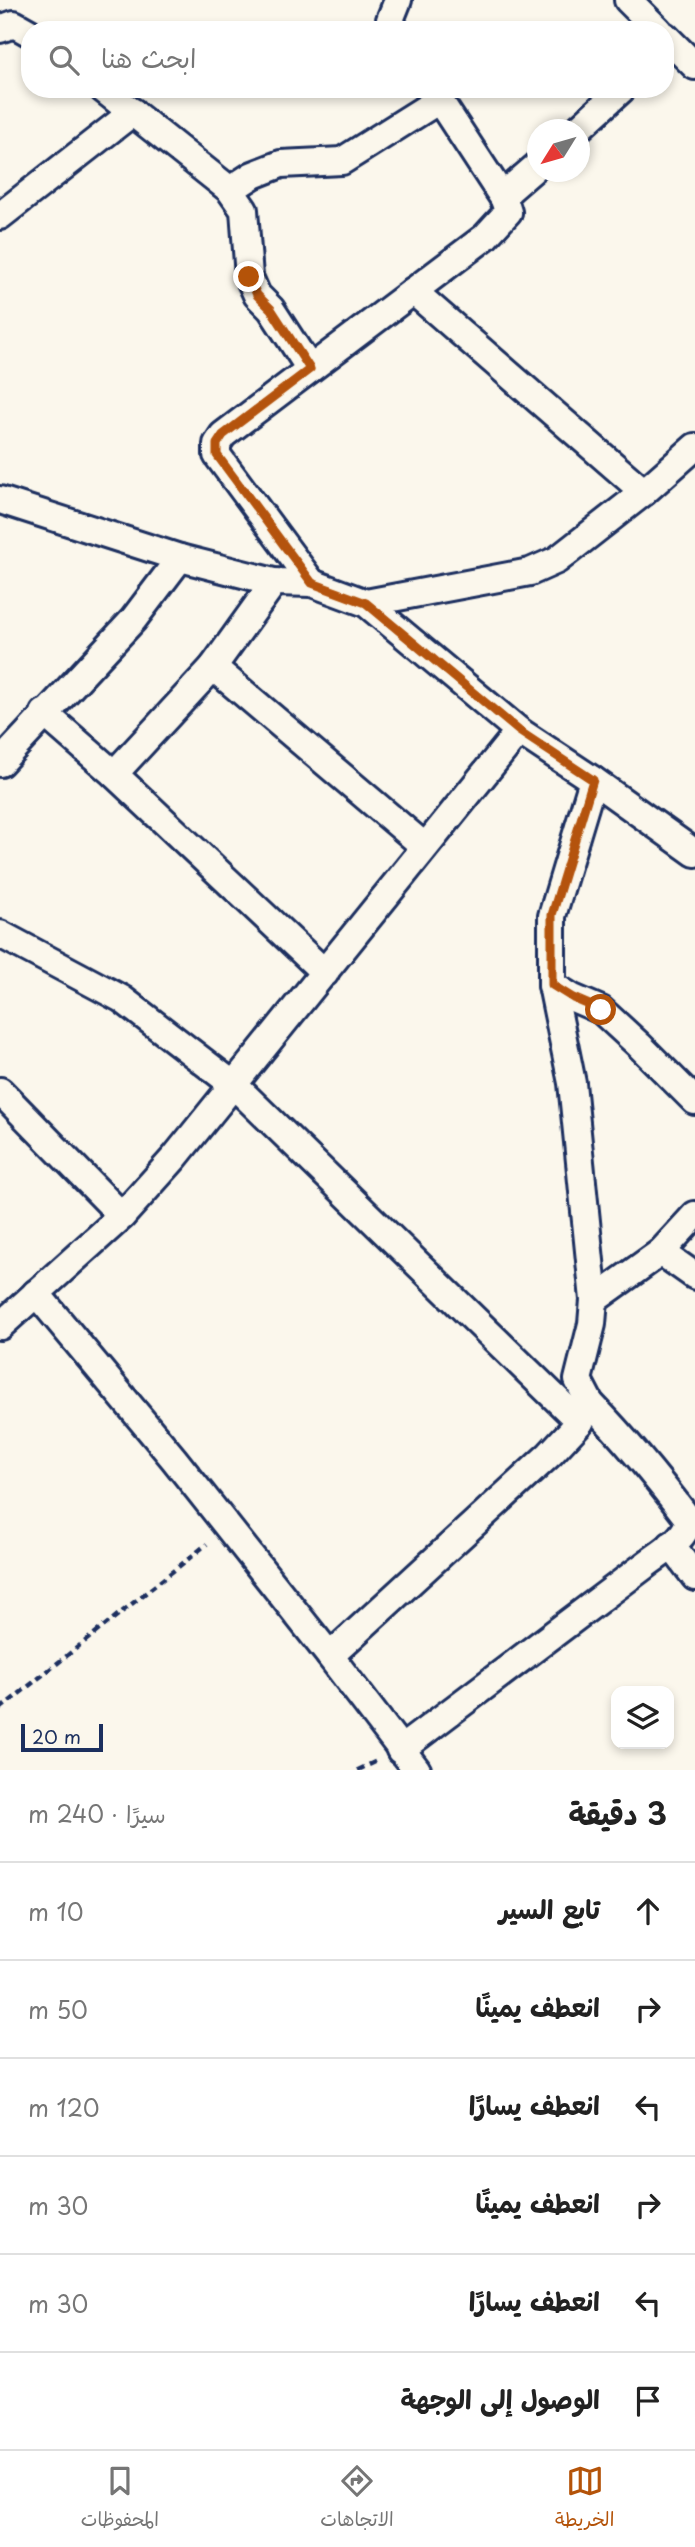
<!DOCTYPE html>
<html lang="ar">
<head>
<meta charset="utf-8">
<style>
	:root { --surface:#fff; --page:#f6f6f6; --text:#222; --muted:#767676; --line:#e0e0e0; --accent:#b45309 }
	body { margin:0; font-family:"Playpen Sans","Playpen Sans Arabic",sans-serif; background:var(--page); color:var(--text); direction:rtl }
	.controls { position:absolute; right:21px; bottom:21px; display:grid; overflow:hidden; border-radius:14px; box-shadow:0 4px 10px #0003 }
	.controls button { width:63px; height:63px; display:grid; place-items:center; padding:0; border:0; border-bottom:2px solid var(--line); background:var(--surface); color:var(--text); font:35px sans-serif }
	.compass { position:absolute; left:527px; top:119px; width:63px; height:63px; border-radius:50%; background:var(--surface); box-shadow:0 4px 10px #0003; rotate:233deg }
	.scale { position:absolute; left:21px; bottom:18px; width:82px; box-sizing:border-box; padding-left:7px; border:4px solid #1b2f5e; border-top:0; font-size:19px; line-height:24px; white-space:nowrap; color:#1b2f5e; -webkit-text-stroke:5px #fbf7ec; paint-order:stroke }
	.stop { position:absolute; width:21px; height:21px; margin:-16px; border:5px solid #b45309; border-radius:50%; background:#fff }
	.stop.end { background:#b45309; border-color:#fff; box-shadow:0 2px 7px #0008 }
	.list { margin:0; padding:0; list-style:none }
	h2 { display:flex; justify-content:space-between; align-items:center; height:91px; margin:0; padding:0 28px; font-size:30px }
	h2 small { font-size:23px; font-weight:400; color:var(--muted) }
	.list li { display:grid; grid-template-columns:46px 1fr auto; gap:21px; align-items:center; box-sizing:border-box; height:98px; padding:0 28px; border-top:2px solid var(--line) }
	.list b { display:block; font-size:26px; white-space:nowrap }
	.list em { font-size:23px; font-style:normal; color:var(--muted) }
	.icon { flex:none; width:38px; height:38px; fill:none; stroke:currentColor; stroke-width:2; stroke-linecap:round; stroke-linejoin:round }
	.map { position:relative; flex:none; width:695px; height:1770px; overflow:hidden; direction:ltr }
	.search { position:absolute; background:var(--surface); box-shadow:0 4px 10px #0003; left:21px; right:21px; top:21px; height:77px; display:flex; align-items:center; gap:18px; box-sizing:border-box; padding:0 24px; border-radius:28px; color:var(--muted); font-size:26px }
	.sheet { height:679px; background:var(--surface) }
	nav { display:flex; justify-content:space-around; align-items:center; box-sizing:border-box; height:98px; border-top:2px solid var(--line); background:var(--surface); font-size:19px; color:var(--muted) }
	nav a { display:grid; justify-items:center; gap:4px }
	nav .on { color:var(--accent) }
	.map>svg:first-child { display:block }
</style>
</head>
<body>
<div class="map">
<svg width="695" height="1770" viewBox="0 0 695 1770">
	<rect width="100%" height="100%" fill="#fbf7ec"/>
	<filter id="ink" filterUnits="userSpaceOnUse"><feTurbulence type="fractalNoise" baseFrequency=".0143" numOctaves="2"/><feDisplacementMap in="SourceGraphic" scale="14" xChannelSelector="R" yChannelSelector="G"/><feConvolveMatrix kernelMatrix="1 2 1 2 8 2 1 2 1" color-interpolation-filters="sRGB"/></filter>
	<g filter="url(#ink)">
		<g fill="none" stroke-linecap="round" stroke-linejoin="round">
			<g stroke="#1b2f5e" stroke-width="32">
				<g id="minor">
					<path d="M628,0L658,30"/>
					<path d="M0,29L14,24L30,33"/>
					<path d="M395,30L390,20L398,0"/>
					<path d="M665,36L695,66"/>
					<path d="M103,89L230,190L244,210L249,277L257,295L271,309L310,369"/>
					<path d="M432,89L504,199"/>
					<path d="M577,130L622,89"/>
					<path d="M230,190L253,175L281,164L342,161L439,100"/>
					<path d="M0,216L133,112"/>
					<path d="M413,291L644,492"/>
					<path d="M0,500L180,558L274,582L312,583L366,603L530,572L557,560L644,492L695,447"/>
					<path d="M312,583L217,455V444L223,435L485,237L508,212L504,199L508,191L538,165"/>
					<path d="M366,603L519,731L593,780L552,916V985L572,1083L594,1300L592,1324L578,1380L590,1403L580,1422L550,1454L330,1656L417,1770"/>
					<path d="M213,667L424,846"/>
					<path d="M44,713L114,774L325,973"/>
					<path d="M0,763L133,620L180,558"/>
					<path d="M114,774L213,667L274,582"/>
					<path d="M593,780L695,853"/>
					<path d="M0,934L122,999L235,1086L580,1422"/>
					<path d="M552,985L573,998L601,1010L639,1045L695,1101"/>
					<path d="M0,1091L122,1216"/>
					<path d="M661,1252L695,1276"/>
					<path d="M36,1293L174,1459L330,1656"/>
					<path d="M594,1300L661,1252L695,1215"/>
					<path d="M0,1326L122,1216L175,1157L519,731"/>
					<path d="M671,1545L695,1577"/>
					<path d="M400,1750L644,1566C660,1553 685,1541 689,1520C658,1479 626,1440 590,1403"/>
				</g>
			</g>
			<g stroke="#1b2f5e" stroke-width="4.5" stroke-dasharray="7 5" stroke-linecap="butt">
				<path d="M0,1709L207,1544"/>
				<path d="M358,1770L377,1761"/>
			</g>
			<use href="#minor" stroke="#fbf7ec" stroke-width="26"/>
		</g>
	</g>
	<g fill="none" stroke-linecap="round" stroke-linejoin="round" filter="url(#ink)">
		<path stroke="#b45309" stroke-width="9" d="M249,277L257,295L271,309L310,369L223,435L217,444V455L312,583L366,603L519,731L593,780L552,915V985L573,998L601,1010"/>
	</g>
</svg>
<div class="controls">
<button><svg class="icon" aria-label="layers" viewBox="0 0 24 24"><path d="M12 4l9 5-9 5-9-5zM3 14l9 5 9-5"/></svg></button>
</div>
<svg class="compass" viewBox="-18 -18 36 36"><path d="M0-13l5 13h-10z" fill="#e53935"/><path d="M0 13l5-13h-10z" fill="#767676"/></svg>
<div class="scale">20 m</div>
<div class="stop" style="left:601px;top:1010px"></div>
<div class="stop end" style="left:249px;top:277px"></div>
<div class="search"><svg class="icon" aria-label="search" viewBox="0 0 24 24"><circle cx="10" cy="10" r="6"/><path d="M15 15l6 6"/></svg>ابحث هنا</div>
</div>
<section class="sheet">
<h2>3 دقيقة<small>سيرًا · 240 m</small></h2>
<ul class="list">
<li><svg class="icon" aria-label="ahead" viewBox="0 0 24 24"><path d="M12 20V5M6 11l6-6 6 6"/></svg><div><b>تابع السير</b></div><em>10 m</em></li>
<li><svg class="icon" aria-label="right" viewBox="0 0 24 24"><path d="M7 20v-9h11M14 6l5 5-5 5"/></svg><div><b>انعطف يمينًا</b></div><em>50 m</em></li>
<li><svg class="icon" aria-label="left" viewBox="0 0 24 24"><path d="M17 20v-9H6M10 6l-5 5 5 5"/></svg><div><b>انعطف يسارًا</b></div><em>120 m</em></li>
<li><svg class="icon" aria-label="right" viewBox="0 0 24 24"><path d="M7 20v-9h11M14 6l5 5-5 5"/></svg><div><b>انعطف يمينًا</b></div><em>30 m</em></li>
<li><svg class="icon" aria-label="left" viewBox="0 0 24 24"><path d="M17 20v-9H6M10 6l-5 5 5 5"/></svg><div><b>انعطف يسارًا</b></div><em>30 m</em></li>
<li><svg class="icon" aria-label="arrive" viewBox="0 0 24 24"><path d="M6 21V4h12l-3 4 3 4H6"/></svg><div><b>الوصول إلى الوجهة</b></div></li>
</ul>
</section>
<nav>
<a class="on"><svg class="icon" aria-label="map" viewBox="0 0 24 24"><path d="M3 6l6-2 6 2 6-2v14l-6 2-6-2-6 2zM9 4v14M15 6v14"/></svg>الخريطة</a>
<a><svg class="icon" aria-label="directions" viewBox="0 0 24 24"><path d="M12 3l9 9-9 9-9-9zM9 14v-3h6M13 9l2 2-2 2"/></svg>الاتجاهات</a>
<a><svg class="icon" aria-label="saved" viewBox="0 0 24 24"><path d="M7 4h10v16l-5-4-5 4z"/></svg>المحفوظات</a>
</nav>
</body>
</html>
